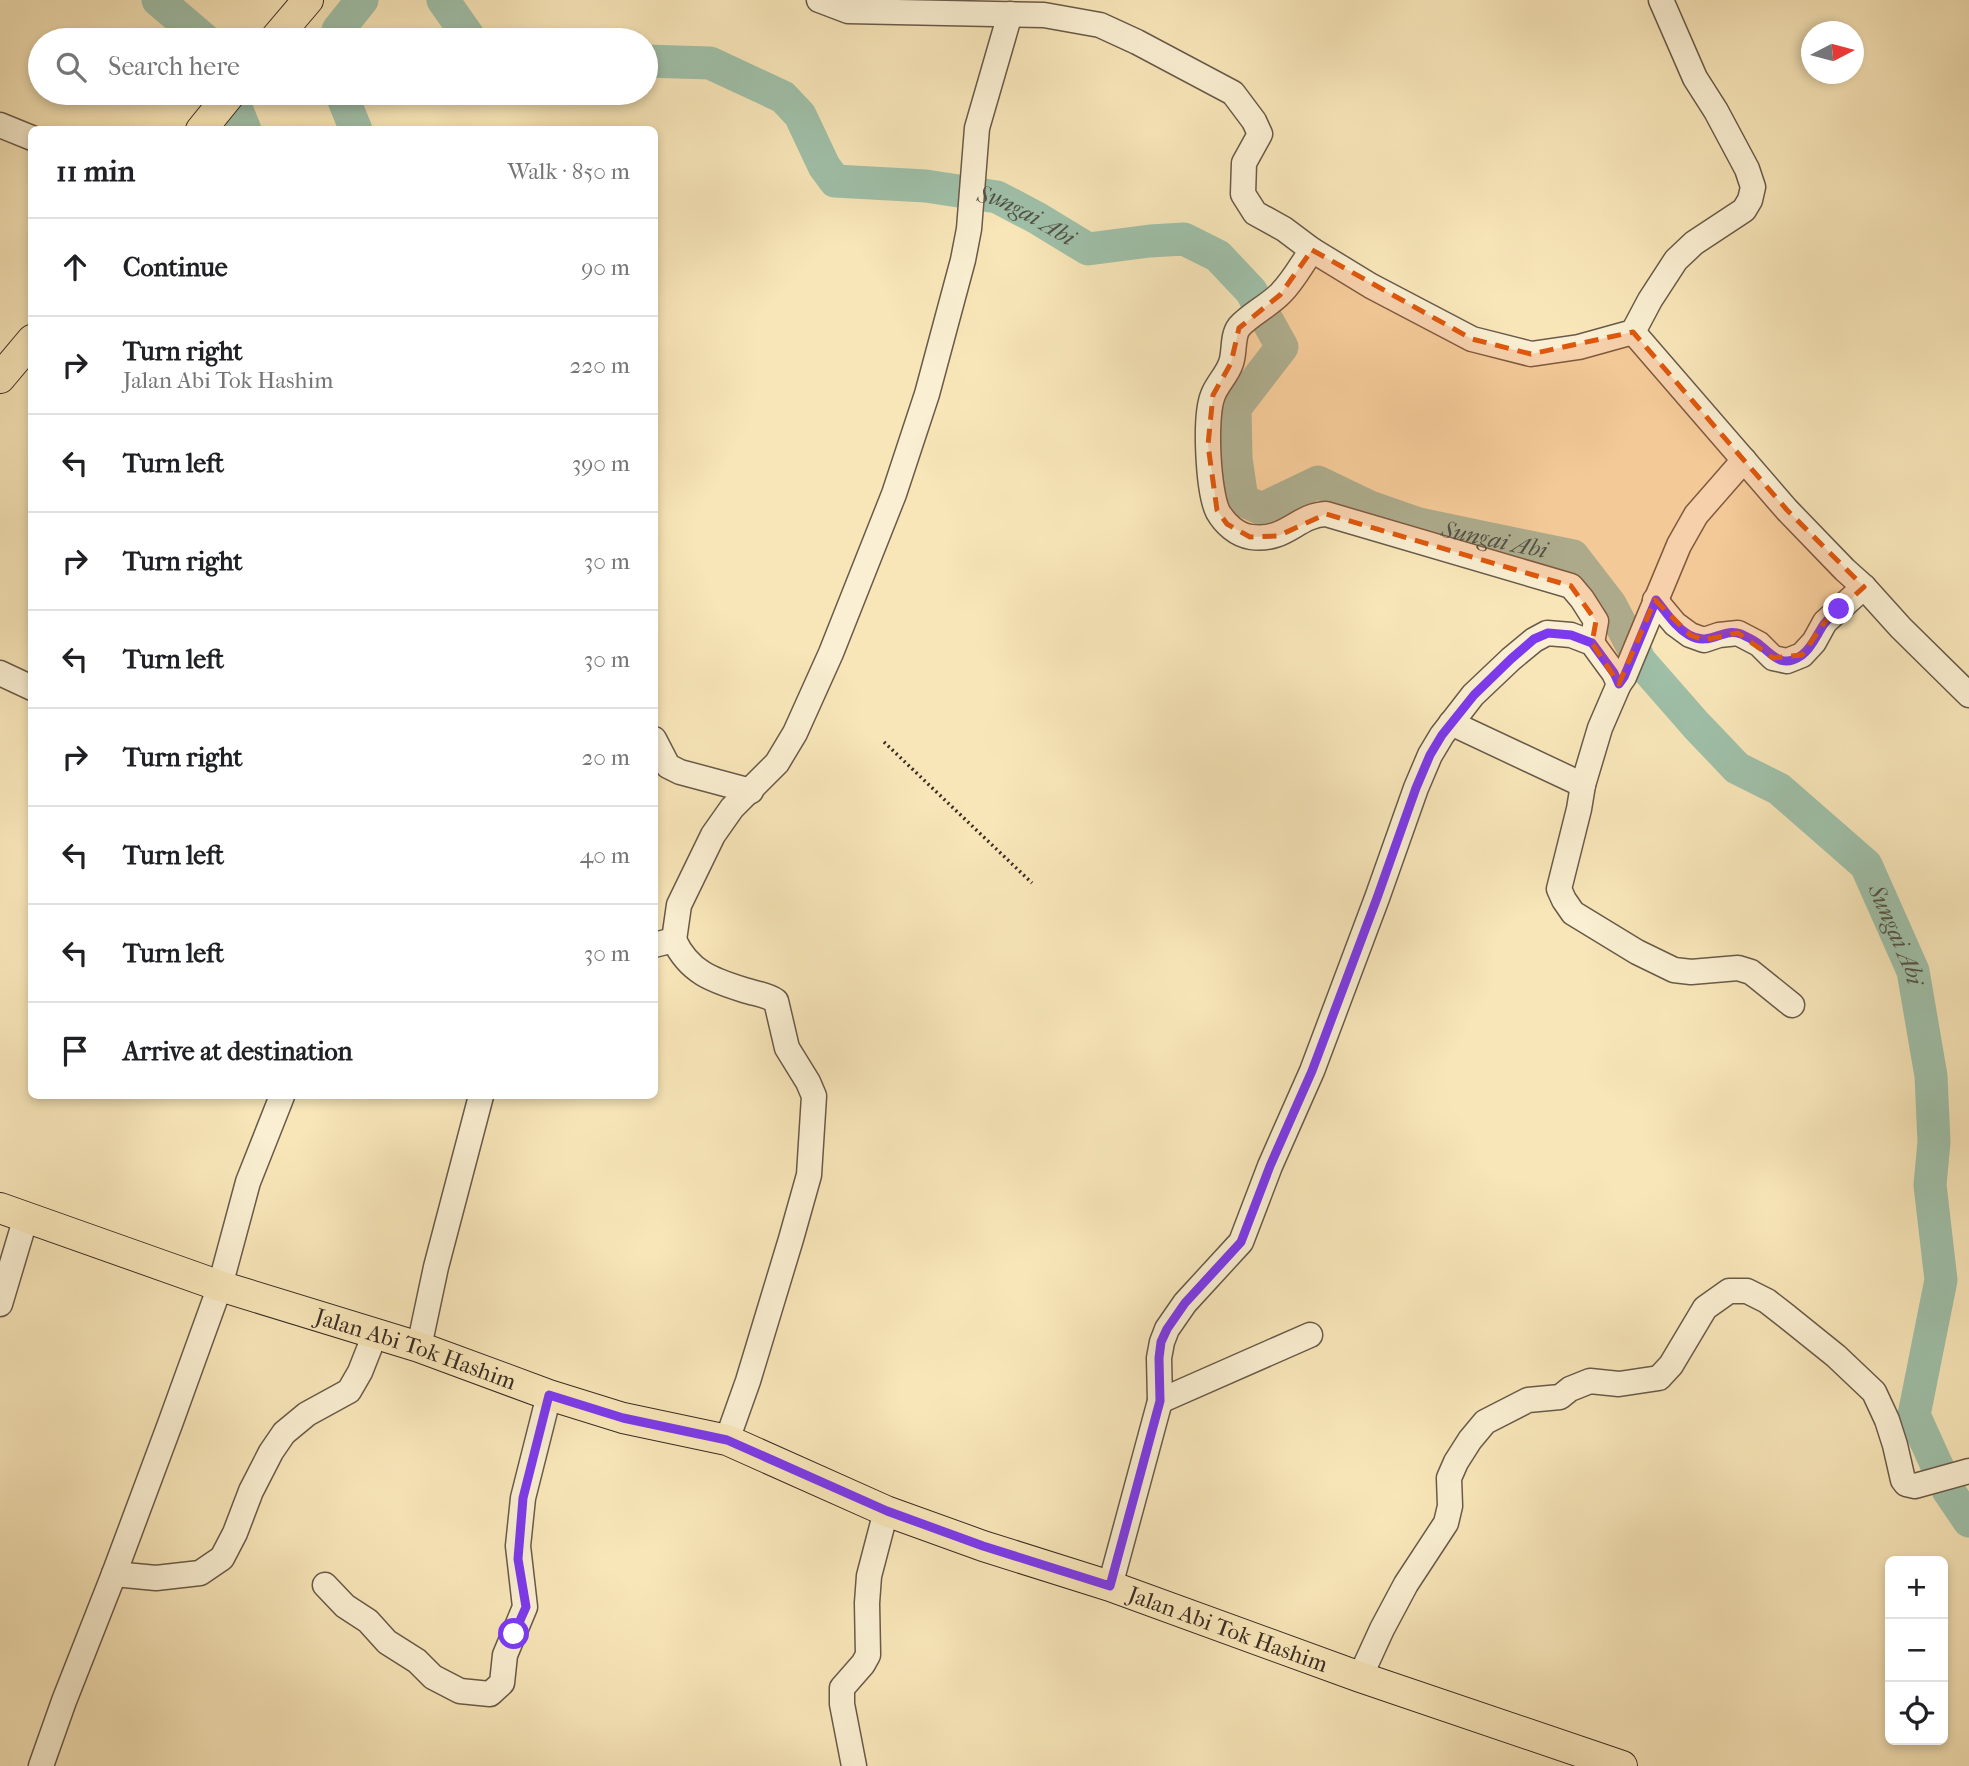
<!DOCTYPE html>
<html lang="en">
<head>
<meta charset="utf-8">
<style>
	:root { --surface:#fff; --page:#f6f6f6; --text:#202124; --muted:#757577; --line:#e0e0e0 }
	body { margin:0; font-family:"IM FELL French Canon",serif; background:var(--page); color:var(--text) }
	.controls { position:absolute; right:21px; bottom:21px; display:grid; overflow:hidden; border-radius:10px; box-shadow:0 4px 10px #0003 }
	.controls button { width:63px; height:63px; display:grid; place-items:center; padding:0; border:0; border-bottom:2px solid var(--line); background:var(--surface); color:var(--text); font:35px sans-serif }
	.compass { position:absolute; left:1801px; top:21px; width:63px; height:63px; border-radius:50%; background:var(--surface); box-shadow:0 4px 10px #0003; rotate:84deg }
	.stop { position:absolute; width:21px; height:21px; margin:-16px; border:5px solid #7c3aed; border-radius:50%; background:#fff }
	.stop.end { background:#7c3aed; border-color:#fff; box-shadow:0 2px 7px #0008 }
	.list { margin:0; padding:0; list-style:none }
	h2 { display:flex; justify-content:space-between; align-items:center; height:91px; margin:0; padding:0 28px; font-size:30px }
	h2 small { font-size:23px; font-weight:400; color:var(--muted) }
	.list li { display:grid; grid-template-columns:46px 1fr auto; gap:21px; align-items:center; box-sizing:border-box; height:98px; padding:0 28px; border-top:2px solid var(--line) }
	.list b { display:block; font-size:26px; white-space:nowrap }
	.list p { margin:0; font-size:23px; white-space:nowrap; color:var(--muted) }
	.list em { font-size:23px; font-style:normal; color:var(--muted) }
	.icon { flex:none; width:38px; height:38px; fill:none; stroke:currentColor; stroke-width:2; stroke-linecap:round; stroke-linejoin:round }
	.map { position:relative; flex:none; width:1969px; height:1766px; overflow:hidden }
	.search { position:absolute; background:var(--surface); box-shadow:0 4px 10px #0003; left:28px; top:28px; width:630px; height:77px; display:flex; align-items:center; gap:18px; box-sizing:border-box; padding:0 24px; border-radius:38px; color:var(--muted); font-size:26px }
	.panel { position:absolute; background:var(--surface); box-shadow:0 4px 10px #0003; left:28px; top:126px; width:630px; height:973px; border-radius:10px }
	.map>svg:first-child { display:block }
</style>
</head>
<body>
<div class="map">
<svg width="1969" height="1766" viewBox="0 0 1969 1766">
	<rect width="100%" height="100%" fill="#f8e6b9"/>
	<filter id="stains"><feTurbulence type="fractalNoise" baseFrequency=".00286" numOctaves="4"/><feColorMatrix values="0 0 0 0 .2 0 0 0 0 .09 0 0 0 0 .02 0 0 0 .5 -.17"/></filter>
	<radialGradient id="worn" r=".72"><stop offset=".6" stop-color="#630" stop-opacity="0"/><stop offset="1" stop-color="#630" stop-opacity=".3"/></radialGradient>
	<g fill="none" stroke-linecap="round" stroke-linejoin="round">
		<g stroke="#9fc0a9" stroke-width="33">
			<path d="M158,0L205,40"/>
			<path d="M443,0L471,40"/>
			<path d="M337,40L338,30L362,0"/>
			<path id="s1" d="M646,61L710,63L783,97L800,115L824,166L835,181L926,186L997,197L1037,218L1088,249L1150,241L1184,239L1218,256L1251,291L1282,347L1235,408L1236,458L1242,500L1262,509L1318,482L1370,507L1419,524L1573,556L1610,604L1640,661L1696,725L1737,768L1779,789L1866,865L1913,971L1931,1076L1934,1142L1930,1185L1941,1280L1914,1415L1948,1490L1969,1521"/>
			<path d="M230,93L245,130"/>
			<path d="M341,93L356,130"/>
		</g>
		<g stroke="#695a49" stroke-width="27">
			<g id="minor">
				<path d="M819,0L848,11L1044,15L1100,25L1137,42L1233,93L1254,121L1260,134L1244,163L1243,194L1255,213L1284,229L1312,250L1371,286L1472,339L1531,354L1579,347L1633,332L1650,300L1676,260L1694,243L1744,210L1750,200L1753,187L1747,169L1716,111L1695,78L1661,0"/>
				<path d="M0,125L32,138"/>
				<path d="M1312,250C1302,264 1293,281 1281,293C1270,305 1249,315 1239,327C1232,336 1235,352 1231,363C1227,375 1217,384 1213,395C1204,416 1208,492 1218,512C1225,524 1237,535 1251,537C1286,542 1297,515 1326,514L1571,586L1582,599L1596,621L1592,643"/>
				<path d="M1633,332L1787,510L1845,570L1864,587L1901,628L1969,695"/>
				<path d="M1655,600L1675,624L1690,635L1704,640L1719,635L1738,633L1759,644L1773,658L1787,661L1802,655L1814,642L1825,622L1864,587"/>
				<path d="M0,673L32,688"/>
				<path d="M1619,684L1624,677L1679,545L1696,515L1744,460"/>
				<path d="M1451,723L1583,785"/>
				<path d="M654,739L668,766L680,772L751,791"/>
				<path d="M674,940L679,905L713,835L732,808L777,763L795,733L831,653L894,494L927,394L963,260L969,229L977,128L1010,14"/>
				<path d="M654,945L674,940C689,972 712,980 744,990C756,994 766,994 776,1001L787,1048L808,1082L814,1096L809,1175L791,1239L748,1381L727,1440"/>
				<path d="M0,1304L26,1217"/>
				<path d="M419,1347L436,1267L481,1096"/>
				<path d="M1160,1401L1310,1335"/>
				<path d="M114,1574L156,1578L200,1573L222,1558L235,1533L251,1491L271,1452L284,1433L307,1414L349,1391L360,1372L375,1334"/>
				<path d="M325,1585L345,1606L368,1621L387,1642L417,1661L433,1677L460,1691L490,1694L502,1683L505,1655L525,1607L518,1546L523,1498L549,1395"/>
				<path d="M1110,1586L1160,1401L1159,1358L1162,1342L1167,1329L1185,1303L1241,1242L1270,1166L1312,1071L1377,898L1416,788L1430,755L1442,735L1473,695L1511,659L1534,640L1547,633L1571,635L1592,643L1614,673L1619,684L1600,728L1583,785L1579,809L1559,889L1564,900L1573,913L1637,952L1674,970L1691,972L1738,968L1751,972L1792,1005"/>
				<path d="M1360,1677L1382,1629L1406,1584L1446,1523L1450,1506L1449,1478L1456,1462L1470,1440L1485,1422L1528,1400L1560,1397L1570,1389L1590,1381L1619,1384L1659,1378L1671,1365L1705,1308L1729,1291H1747L1767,1301L1785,1315L1836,1356L1874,1392L1887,1420L1895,1445L1903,1480L1906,1484L1915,1486L1969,1471"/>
				<path d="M41,1766L64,1701L114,1574L170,1424L220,1286L248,1182L282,1096"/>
				<path d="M854,1766L842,1704V1688L863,1664L868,1655L867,1603L869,1576L886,1511"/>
			</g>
		</g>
		<g stroke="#392c24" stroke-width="32">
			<g id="major">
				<path d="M274,40L308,0"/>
				<path d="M201,130L231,93"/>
				<path d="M0,378L32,340"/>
				<path id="s2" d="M0,1208L220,1286L419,1347L549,1395L623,1418L727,1440L886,1511L983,1546L1110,1586L1360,1677L1622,1766"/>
			</g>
		</g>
		<path stroke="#392c24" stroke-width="3.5" stroke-dasharray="2 3.5" stroke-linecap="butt" d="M884,742L1032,883"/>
		<use href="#minor" stroke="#faefd2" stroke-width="24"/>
		<use href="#major" stroke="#f8e6b9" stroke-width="30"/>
	</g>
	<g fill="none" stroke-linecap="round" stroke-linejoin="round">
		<path stroke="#7c3aed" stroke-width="9" d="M514,1634L526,1607L518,1559L523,1498L549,1395L623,1418L727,1440L887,1511L983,1546L1110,1586L1160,1401L1159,1358L1161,1342L1167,1329L1185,1303L1241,1242L1270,1166L1312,1071L1377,898L1416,788L1430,755L1442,735L1474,695L1511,659L1534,639L1548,633L1571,635L1592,643L1614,673L1619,684L1624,677L1656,600C1666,612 1675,627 1689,635C1710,647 1723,627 1741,634C1747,637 1755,640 1760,645C1774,656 1782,669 1802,655C1812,648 1817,634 1824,624C1828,619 1834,614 1839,609"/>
	</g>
	<path fill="#df570d" fill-opacity="0.2" stroke="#df570d" stroke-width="5" stroke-dasharray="14 9" stroke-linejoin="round" d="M1312,250L1472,339L1531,354L1633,332L1787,510L1864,587L1825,622L1802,655L1773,658L1738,633L1704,640L1690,635L1655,600L1619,684L1592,643L1596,621L1571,586L1326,514L1278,536L1250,537L1227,524L1217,510L1208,445L1213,395L1231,363L1239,328L1280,295Z"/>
	<g text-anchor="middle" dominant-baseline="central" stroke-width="6" stroke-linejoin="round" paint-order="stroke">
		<g font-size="23" fill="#392c24" stroke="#faefd2">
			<text stroke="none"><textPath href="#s2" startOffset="439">Jalan Abi Tok Hashim</textPath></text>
			<text stroke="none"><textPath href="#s2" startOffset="1300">Jalan Abi Tok Hashim</textPath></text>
		</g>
		<g font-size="24" font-style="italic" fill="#525145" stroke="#faefd2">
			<text stroke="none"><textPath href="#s1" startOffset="441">Sungai Abi</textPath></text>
			<text stroke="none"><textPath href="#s1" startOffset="1199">Sungai Abi</textPath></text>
			<text stroke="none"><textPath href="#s1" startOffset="1787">Sungai Abi</textPath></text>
		</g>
	</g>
	<rect width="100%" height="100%" filter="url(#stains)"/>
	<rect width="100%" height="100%" fill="url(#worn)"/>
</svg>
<div class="controls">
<button>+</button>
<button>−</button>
<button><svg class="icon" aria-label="locate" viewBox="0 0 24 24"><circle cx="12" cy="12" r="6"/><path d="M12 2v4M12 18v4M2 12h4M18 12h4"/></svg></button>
</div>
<svg class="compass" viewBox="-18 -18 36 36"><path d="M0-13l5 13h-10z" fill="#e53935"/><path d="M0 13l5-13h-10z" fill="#757577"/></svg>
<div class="stop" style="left:514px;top:1634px"></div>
<div class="stop end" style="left:1839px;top:609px"></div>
<div class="search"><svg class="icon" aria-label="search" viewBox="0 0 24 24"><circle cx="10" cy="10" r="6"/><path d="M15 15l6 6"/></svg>Search here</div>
<section class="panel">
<h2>11 min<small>Walk · 850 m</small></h2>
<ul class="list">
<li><svg class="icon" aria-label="ahead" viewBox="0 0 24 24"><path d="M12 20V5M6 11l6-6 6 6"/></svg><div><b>Continue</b></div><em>90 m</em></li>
<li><svg class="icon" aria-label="right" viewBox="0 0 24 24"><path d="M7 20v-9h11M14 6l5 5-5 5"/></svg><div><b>Turn right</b><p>Jalan Abi Tok Hashim</p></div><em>220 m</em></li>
<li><svg class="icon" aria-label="left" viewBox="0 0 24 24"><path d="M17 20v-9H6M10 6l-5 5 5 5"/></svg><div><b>Turn left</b></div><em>390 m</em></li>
<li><svg class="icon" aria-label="right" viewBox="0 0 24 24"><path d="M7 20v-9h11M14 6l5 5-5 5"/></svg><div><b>Turn right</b></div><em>30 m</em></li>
<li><svg class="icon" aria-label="left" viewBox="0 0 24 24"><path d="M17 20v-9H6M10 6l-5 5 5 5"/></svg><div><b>Turn left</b></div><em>30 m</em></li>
<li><svg class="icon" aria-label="right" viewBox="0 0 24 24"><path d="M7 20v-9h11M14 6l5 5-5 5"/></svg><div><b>Turn right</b></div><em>20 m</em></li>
<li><svg class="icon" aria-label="left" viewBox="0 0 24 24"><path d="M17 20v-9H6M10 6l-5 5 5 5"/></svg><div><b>Turn left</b></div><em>40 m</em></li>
<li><svg class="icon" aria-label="left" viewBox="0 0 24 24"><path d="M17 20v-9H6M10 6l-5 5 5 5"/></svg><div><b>Turn left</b></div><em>30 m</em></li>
<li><svg class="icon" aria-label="arrive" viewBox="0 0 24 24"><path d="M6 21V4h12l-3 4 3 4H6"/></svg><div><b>Arrive at destination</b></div></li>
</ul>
</section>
</div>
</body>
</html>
